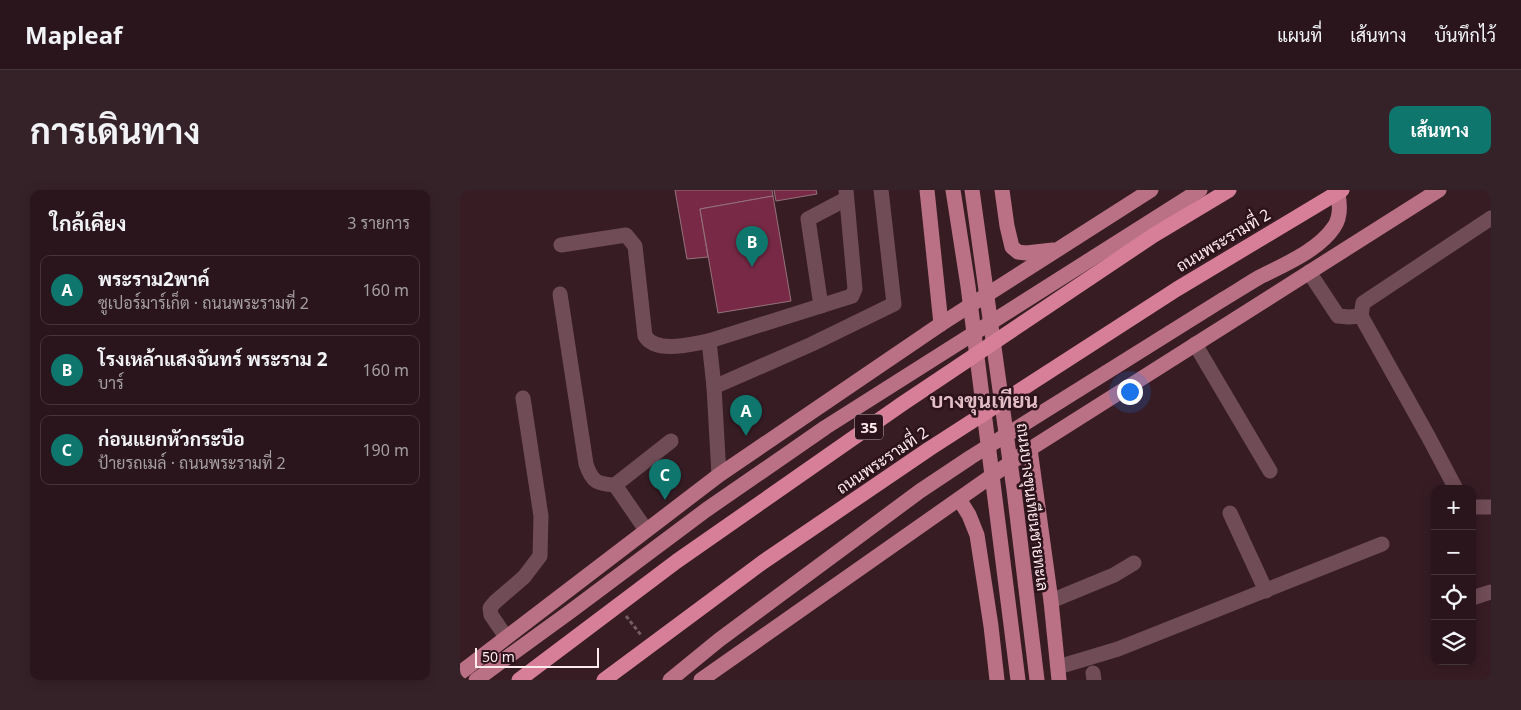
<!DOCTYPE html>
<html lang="th">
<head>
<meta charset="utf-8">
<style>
	:root { --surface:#29151b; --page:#352228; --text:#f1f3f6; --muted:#a59fa3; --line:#45343a; --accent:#0f766e }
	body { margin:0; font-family:"Noto Sans",Sarabun,sans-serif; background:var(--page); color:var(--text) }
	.controls { position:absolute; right:15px; bottom:15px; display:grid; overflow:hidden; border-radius:10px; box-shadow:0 2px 12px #0003 }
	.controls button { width:45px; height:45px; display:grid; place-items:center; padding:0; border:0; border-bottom:1px solid var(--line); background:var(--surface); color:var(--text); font:25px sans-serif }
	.scale { position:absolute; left:15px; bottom:12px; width:124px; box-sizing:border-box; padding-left:5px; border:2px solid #feebef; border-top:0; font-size:14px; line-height:18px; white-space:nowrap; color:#feebef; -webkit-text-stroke:4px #2c121a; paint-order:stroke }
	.you { position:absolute; left:669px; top:201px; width:18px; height:18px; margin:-12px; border:4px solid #fff; border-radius:50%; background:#1a73e8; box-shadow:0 0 0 8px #1a73e833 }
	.badge { display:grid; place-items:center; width:32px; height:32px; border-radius:50%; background:var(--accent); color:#fff; font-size:16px; font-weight:700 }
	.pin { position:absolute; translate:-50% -41px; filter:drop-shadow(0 1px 2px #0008) }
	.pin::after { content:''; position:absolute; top:26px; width:18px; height:15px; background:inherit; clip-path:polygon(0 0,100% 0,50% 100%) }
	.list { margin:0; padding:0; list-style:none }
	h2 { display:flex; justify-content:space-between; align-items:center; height:65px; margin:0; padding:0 20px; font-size:21px }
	h2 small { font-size:16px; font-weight:400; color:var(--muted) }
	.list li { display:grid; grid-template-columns:32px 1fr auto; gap:15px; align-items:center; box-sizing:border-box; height:70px; margin:0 10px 10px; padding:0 10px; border:1px solid var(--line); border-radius:10px }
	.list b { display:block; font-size:19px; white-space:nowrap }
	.list p { margin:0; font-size:16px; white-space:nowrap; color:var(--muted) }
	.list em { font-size:16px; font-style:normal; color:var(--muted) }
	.icon { flex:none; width:28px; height:28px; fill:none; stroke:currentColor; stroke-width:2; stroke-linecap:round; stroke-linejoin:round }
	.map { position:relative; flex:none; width:1031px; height:490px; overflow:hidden; border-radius:10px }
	header { display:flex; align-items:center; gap:30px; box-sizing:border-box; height:70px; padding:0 25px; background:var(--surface); border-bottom:1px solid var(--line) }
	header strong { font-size:24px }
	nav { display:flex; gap:28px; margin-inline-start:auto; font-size:18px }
	.intro { display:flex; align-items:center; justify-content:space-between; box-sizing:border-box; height:120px; padding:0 30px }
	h1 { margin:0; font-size:35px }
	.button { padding:12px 22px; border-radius:10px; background:var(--accent); color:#fff; font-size:18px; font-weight:700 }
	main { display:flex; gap:30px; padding:0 30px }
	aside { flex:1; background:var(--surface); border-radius:10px; box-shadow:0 2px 12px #0003 }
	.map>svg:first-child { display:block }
</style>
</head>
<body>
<header>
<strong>Mapleaf</strong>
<nav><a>แผนที่</a><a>เส้นทาง</a><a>บันทึกไว้</a></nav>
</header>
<div class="intro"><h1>การเดินทาง</h1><a class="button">เส้นทาง</a></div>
<main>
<aside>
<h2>ใกล้เคียง<small>3 รายการ</small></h2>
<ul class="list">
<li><span class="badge">A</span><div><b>พระราม2พาค์</b><p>ซูเปอร์มาร์เก็ต · ถนนพระรามที่ 2</p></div><em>160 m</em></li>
<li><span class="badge">B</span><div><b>โรงเหล้าแสงจันทร์ พระราม 2</b><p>บาร์</p></div><em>160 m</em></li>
<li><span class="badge">C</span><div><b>ก่อนแยกหัวกระบือ</b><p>ป้ายรถเมล์ · ถนนพระรามที่ 2</p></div><em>190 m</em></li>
</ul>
</aside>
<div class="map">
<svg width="1031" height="490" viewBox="0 0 1031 490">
	<rect width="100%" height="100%" fill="#371c24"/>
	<g fill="#782945" stroke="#94737b">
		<path d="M215,0H312L313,6L240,19L248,67L227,69Z"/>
		<path d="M314,0H356L357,4L316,11Z"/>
		<path d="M313,6L331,111L258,123L240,19Z"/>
	</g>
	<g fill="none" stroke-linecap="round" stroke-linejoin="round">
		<path stroke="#755d63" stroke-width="3" stroke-dasharray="4 2.5" stroke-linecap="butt" d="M166,426L181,445"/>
		<g stroke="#704c56" stroke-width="15">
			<path d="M101,55L166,45L175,56L185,146C196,164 232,154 249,151"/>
			<path d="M849,82L878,126L889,127L901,126"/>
			<path d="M100,104L126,274C132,292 137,294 155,295"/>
			<path d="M361,116L348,29L386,9"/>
			<path d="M735,154L810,281"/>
			<path d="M254,197L352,154L434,114L421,0"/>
			<path d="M259,285L254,197L249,151L392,106L395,99L386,0"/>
			<path d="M996,299L968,246L901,126L903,113L1031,28"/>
			<path d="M1012,317H1031"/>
			<path d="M770,323L806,401"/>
			<path d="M186,340L155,295L211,251"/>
			<path d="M1012,408L1031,402"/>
			<path d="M591,411L654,385L674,373"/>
			<path d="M46,447L31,425L30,418L35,412L64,387L80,366L81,326L63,208"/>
			<path d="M598,477L658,459L922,354"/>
			<path d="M633,483L634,490"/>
		</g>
		<g stroke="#ba7186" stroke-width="15">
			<path d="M467,0L481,134"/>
			<path d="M493,0L508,96L558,490"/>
			<path d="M512,0L554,300L577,490"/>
			<path d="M542,0L547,36L552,57L558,62L566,63L593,60"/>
			<path d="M570,259L591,411L599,490"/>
			<path d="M499,309L509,325L517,345L531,436L537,490"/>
			<path d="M0,483L259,285L481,134L691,0"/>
			<path d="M16,490L111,421L246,320L366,237L740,0"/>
			<path d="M210,490L259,450L460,301L511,267L762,110C774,103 786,95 798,88C823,75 858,61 874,37C881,27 880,12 877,0"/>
			<path d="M241,490L570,259L979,0"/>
		</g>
		<g stroke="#d77f99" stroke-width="15">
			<path d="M59,490L217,371L442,214L694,45L769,0"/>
			<path d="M144,490L303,372L469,259L717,99L882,0"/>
		</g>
	</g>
	<g text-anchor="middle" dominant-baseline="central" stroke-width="5" stroke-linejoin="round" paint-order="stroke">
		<rect fill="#2c121a" stroke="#bfaaaf" stroke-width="1" x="395" y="224.5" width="28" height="25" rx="4"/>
		<g font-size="15" font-weight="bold" fill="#feebef">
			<text x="409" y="237">35</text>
		</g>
		<g font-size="16" fill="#feebef" stroke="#2c121a">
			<text transform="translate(763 50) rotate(-31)">ถนนพระรามที่ 2</text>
			<text transform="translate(422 270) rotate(-34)">ถนนพระรามที่ 2</text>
			<text transform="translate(573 317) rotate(83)">ถนนบางขุนเทียนชายทะเล</text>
		</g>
		<g font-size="21" font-weight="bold" fill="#e3bec7" stroke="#2c121a">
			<text x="524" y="210">บางขุนเทียน</text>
		</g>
	</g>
</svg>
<div class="controls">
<button>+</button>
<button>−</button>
<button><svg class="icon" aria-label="locate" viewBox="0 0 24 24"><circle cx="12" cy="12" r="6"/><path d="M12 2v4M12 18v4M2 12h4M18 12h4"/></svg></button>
<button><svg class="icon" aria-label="layers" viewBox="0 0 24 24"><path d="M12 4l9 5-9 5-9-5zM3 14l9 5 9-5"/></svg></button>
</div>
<div class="scale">50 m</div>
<div class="you"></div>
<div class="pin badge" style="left:286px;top:246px">A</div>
<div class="pin badge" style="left:292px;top:77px">B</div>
<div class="pin badge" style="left:205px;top:310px">C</div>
</div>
</main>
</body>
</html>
